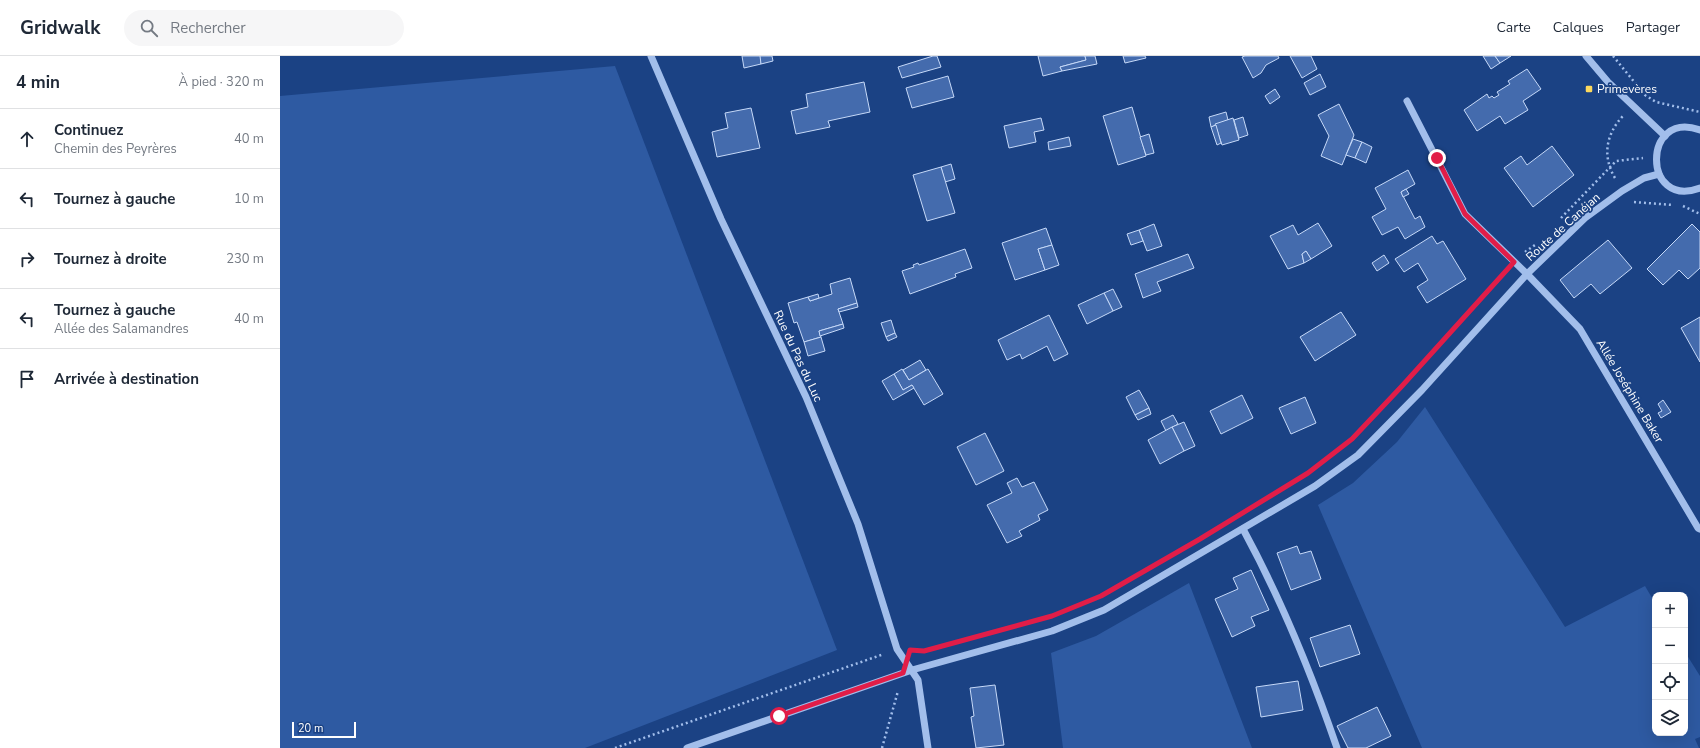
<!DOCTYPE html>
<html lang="fr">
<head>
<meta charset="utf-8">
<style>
	:root { --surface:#fff; --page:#f6f6f7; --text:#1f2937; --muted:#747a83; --line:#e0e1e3 }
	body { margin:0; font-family:"Nunito Sans",sans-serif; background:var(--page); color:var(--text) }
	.controls { position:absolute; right:12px; bottom:12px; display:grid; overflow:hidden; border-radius:8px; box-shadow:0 4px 16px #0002 }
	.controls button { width:36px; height:36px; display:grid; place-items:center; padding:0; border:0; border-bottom:1px solid var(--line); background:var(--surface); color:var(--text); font:20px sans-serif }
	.scale { position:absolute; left:12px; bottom:10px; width:64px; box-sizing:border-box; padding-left:4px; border:2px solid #fff; border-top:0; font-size:11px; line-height:14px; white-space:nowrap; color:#fff; -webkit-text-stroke:3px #1b4284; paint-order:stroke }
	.stop { position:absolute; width:12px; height:12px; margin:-9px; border:3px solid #e11d48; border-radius:50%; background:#fff }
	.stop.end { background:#e11d48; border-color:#fff; box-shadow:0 1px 4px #0008 }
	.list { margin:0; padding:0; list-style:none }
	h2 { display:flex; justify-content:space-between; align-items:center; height:52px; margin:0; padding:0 16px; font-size:17px }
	h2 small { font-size:13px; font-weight:400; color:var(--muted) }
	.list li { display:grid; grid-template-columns:26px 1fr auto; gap:12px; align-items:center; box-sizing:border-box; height:60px; padding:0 16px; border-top:1px solid var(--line) }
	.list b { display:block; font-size:15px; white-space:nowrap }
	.list p { margin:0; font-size:13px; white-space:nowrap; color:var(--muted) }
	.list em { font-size:13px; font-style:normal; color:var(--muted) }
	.icon { flex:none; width:22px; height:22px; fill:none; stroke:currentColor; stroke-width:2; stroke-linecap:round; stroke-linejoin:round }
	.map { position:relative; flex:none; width:1420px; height:692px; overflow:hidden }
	header { display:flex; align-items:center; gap:24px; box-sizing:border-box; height:56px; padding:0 20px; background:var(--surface); border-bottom:1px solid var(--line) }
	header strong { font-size:19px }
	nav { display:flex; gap:22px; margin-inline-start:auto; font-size:14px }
	.search { width:280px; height:36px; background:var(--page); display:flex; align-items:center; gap:10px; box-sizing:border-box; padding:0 14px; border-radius:22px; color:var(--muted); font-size:15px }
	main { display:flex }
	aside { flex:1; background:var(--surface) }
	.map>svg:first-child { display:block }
</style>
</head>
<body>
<header>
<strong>Gridwalk</strong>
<div class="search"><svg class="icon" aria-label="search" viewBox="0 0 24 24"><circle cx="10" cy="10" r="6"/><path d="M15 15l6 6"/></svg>Rechercher</div>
<nav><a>Carte</a><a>Calques</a><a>Partager</a></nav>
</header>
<main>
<aside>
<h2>4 min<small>À pied · 320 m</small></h2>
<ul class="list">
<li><svg class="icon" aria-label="ahead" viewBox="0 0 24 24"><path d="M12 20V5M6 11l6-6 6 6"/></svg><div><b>Continuez</b><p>Chemin des Peyrères</p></div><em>40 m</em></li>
<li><svg class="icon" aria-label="left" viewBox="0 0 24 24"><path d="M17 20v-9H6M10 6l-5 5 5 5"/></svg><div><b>Tournez à gauche</b></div><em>10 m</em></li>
<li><svg class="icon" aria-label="right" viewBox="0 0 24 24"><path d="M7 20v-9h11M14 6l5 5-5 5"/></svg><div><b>Tournez à droite</b></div><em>230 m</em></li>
<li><svg class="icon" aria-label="left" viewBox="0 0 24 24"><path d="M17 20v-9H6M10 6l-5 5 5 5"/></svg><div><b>Tournez à gauche</b><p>Allée des Salamandres</p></div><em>40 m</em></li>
<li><svg class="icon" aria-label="arrive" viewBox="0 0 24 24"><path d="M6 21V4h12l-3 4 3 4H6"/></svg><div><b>Arrivée à destination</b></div></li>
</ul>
</aside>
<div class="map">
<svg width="1420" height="692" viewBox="0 0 1420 692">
	<rect width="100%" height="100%" fill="#1b4284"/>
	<g fill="#2e5aa2">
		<path d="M335,10L557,594L305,692H0V40Z"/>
		<path d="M1145,351L1285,571L1365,530L1375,547V677H1405V596L1420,620V681L1415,683L1419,692H1142L1038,449L1073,427L1117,386Z"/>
		<path d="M909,527L972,692H783L771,597L816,580Z"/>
	</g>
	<g fill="#446bad" stroke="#c6d9f8">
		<path d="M462,0H481V8L464,12Z"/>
		<path d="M480,0H492L493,5L481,8Z"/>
		<path d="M653,0H657L661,11L622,22L618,11Z"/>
		<path d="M758,0H805L806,4L780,11L782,15L763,20Z"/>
		<path d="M805,0H815L817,8L782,15L780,11L806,4Z"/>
		<path d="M843,0H865L866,2L845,7Z"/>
		<path d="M965,0H998L999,2L986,9L981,17L973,22L962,1Z"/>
		<path d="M1010,0H1031L1037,13L1022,22Z"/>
		<path d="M1203,0H1215L1220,7L1211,13Z"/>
		<path d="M1215,0H1231L1220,7Z"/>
		<path d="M1247,13L1261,33L1243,45L1248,54L1225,68L1220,60L1197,75L1184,54L1207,38L1209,42L1212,40L1214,42L1219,39L1217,36L1230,28L1228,25Z"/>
		<path d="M1040,18L1046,31L1030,39L1024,27Z"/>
		<path d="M668,20L674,41L632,52L626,32Z"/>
		<path d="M584,26L590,56L548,65L550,71L516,78L511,55L528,51L526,38Z"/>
		<path d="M995,33L1000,41L990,48L985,40Z"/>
		<path d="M1059,48L1074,79L1062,109L1041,100L1049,80L1038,59Z"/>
		<path d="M852,51L866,100L838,109L823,60Z"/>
		<path d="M471,52L480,92L437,101L432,76L448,72L445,57Z"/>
		<path d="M946,56L948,64L931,71L929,61Z"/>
		<path d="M963,61L968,79L959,82L954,64Z"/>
		<path d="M761,62L764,74L754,76L756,86L729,92L724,70Z"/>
		<path d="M953,62L959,84L942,89L935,68Z"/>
		<path d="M936,69L941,87L937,89L931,71Z"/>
		<path d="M869,78L874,97L866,99L860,81Z"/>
		<path d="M789,81L791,90L769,94L768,86Z"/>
		<path d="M1073,83L1082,86L1075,102L1066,99Z"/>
		<path d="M1082,86L1092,91L1086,107L1075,102Z"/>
		<path d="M1272,90L1294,119L1253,151L1224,112L1241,100L1247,109Z"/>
		<path d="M671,108L675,123L665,126L661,111Z"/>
		<path d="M661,111L675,157L647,165L633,119Z"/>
		<path d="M1128,114L1135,128L1121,136L1135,163L1140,160L1145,171L1125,183L1118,171L1102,179L1092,161L1106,153L1095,132Z"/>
		<path d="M1126,133L1129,138L1123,141L1121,136Z"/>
		<path d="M1038,167L1052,190L1031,203L1026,195L1022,198L1024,207L1008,213L990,180L1013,169L1018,179Z"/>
		<path d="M874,168L882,190L867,195L859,174Z"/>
		<path d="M1412,168L1420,176V212L1408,223L1399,214L1383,229L1367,213Z"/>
		<path d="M766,172L772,189L758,193L765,214L735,224L722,187Z"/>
		<path d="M859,174L863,185L851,189L847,178Z"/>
		<path d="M1152,180L1157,188L1163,185L1186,223L1147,247L1137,231L1148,224L1138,207L1124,216L1115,203Z"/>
		<path d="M1328,184L1352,212L1320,238L1311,228L1294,242L1280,224Z"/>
		<path d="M772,189L779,209L765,214L758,193Z"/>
		<path d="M685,193L692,212L675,218L676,221L630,238L622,215L634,211L633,209L638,207L639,209Z"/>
		<path d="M1026,195L1031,203L1024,207L1022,198Z"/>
		<path d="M908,198L914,212L877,226L881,235L863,242L855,218Z"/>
		<path d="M1104,199L1109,207L1097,215L1092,207Z"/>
		<path d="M570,222L577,247L558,253L563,268L539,275L541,281L524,286L517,266L514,267L508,247L528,241L530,245L552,238L550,228Z"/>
		<path d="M833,233L842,251L833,255L824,237Z"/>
		<path d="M824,237L833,255L807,268L798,249Z"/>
		<path d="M538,238L539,242L530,245L528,241Z"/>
		<path d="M577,247L578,251L559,256L558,253Z"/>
		<path d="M1061,256L1076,279L1035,305L1020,281Z"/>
		<path d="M769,259L788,298L774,305L767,290L742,303L740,298L727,304L718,284Z"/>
		<path d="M1420,261V306L1401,272Z"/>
		<path d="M611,264L615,277L606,281L601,267Z"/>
		<path d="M563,268L564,272L540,280L539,275Z"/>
		<path d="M615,277L617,281L608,285L606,281Z"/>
		<path d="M541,281L545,295L528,300L524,286Z"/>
		<path d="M640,304L646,314L629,324L623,314Z"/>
		<path d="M622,313L629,324L648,313L663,338L644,349L632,329L623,334L614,318Z"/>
		<path d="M614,318L623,334L632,329L634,332L613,344L602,325Z"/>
		<path d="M859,334L869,352L855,359L846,341Z"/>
		<path d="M962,339L973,362L941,378L930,355Z"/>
		<path d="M1025,341L1036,367L1011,378L999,352Z"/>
		<path d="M1383,344L1391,356L1381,362L1378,357L1382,355L1378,348Z"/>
		<path d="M869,352L871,358L858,364L855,359Z"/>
		<path d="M893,359L898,368L886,375L881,365Z"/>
		<path d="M904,366L915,390L904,395L892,371Z"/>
		<path d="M892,371L904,395L880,408L868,384Z"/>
		<path d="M705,377L724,415L696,429L677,391Z"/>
		<path d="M737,422L742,431L754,426L768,454L758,459L760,464L739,475L742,480L727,487L707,449L732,437L727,427Z"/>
		<path d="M1017,490L1020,498L1031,495L1041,523L1011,534L997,497Z"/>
		<path d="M971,514L989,554L971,561L975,570L952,581L935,543L958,533L953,522Z"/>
		<path d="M1070,569L1080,598L1040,611L1030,582Z"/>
		<path d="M1018,625L1023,654L981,661L976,631Z"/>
		<path d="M715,629L724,689L696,692L691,661L694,660L690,632Z"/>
		<path d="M1097,651L1111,680L1086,692H1068L1057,670Z"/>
	</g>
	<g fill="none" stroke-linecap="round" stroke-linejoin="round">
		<g stroke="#a2beeb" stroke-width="2.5" stroke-dasharray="2 3" stroke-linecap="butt">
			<path d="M1333,0L1365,39L1376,46L1420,56"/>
			<path d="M1335,122C1322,100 1326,78 1343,60"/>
			<path d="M1354,146L1393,149"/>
			<path d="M1403,150L1420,158"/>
			<path d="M1281,162L1336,105L1363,102"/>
			<path d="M1245,196L1255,189"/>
			<path d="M1112,341L1226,216"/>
			<path d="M335,692L604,598"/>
			<path d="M602,692L618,635"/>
		</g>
		<g stroke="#a2beeb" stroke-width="7">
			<path d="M371,0L441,163L526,341L578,468L617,593L638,624L648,692"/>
			<path d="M1306,0L1328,26L1385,80"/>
			<path d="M1127,45L1185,158L1247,218L1300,273L1418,472L1420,473"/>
			<path d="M1420,74C1362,53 1362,154 1420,132"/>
			<path d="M963,473C1001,543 1031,616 1057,692"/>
			<path d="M407,692L632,614L772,575L824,554L1035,430L1078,399L1142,334L1247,218L1305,162L1342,135L1364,122L1379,118"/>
		</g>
	</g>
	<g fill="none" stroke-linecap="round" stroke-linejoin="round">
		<path stroke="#e11d48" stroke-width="5" d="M499,660L623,617L630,594L644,595L772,560L821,540L920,483L1028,417L1072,383L1122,330L1234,206L1185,158L1157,102"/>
	</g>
	<rect fill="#fcd95e" stroke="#1b4284" stroke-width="1.5" x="1305" y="29" width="8" height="8" rx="2"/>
	<g text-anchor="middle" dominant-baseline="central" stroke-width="3.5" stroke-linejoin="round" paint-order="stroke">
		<g font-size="12" fill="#fff" stroke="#1b4284" text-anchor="start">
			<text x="1317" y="33">Primevères</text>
		</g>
		<g font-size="12" fill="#fff" stroke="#1b4284">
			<text transform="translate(1283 171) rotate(-42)">Route de Canéjan</text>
			<text transform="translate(518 300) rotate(65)">Rue du Pas du Luc</text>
			<text transform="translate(1350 335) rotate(59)">Allée Joséphine Baker</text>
		</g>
	</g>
</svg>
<div class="controls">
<button>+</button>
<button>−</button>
<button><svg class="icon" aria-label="locate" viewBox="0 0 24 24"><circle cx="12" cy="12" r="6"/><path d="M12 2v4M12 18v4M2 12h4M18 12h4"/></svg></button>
<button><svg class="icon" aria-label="layers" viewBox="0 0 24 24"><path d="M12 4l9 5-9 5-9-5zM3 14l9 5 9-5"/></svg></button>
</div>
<div class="scale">20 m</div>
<div class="stop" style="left:499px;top:660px"></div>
<div class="stop end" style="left:1157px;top:102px"></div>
</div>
</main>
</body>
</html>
